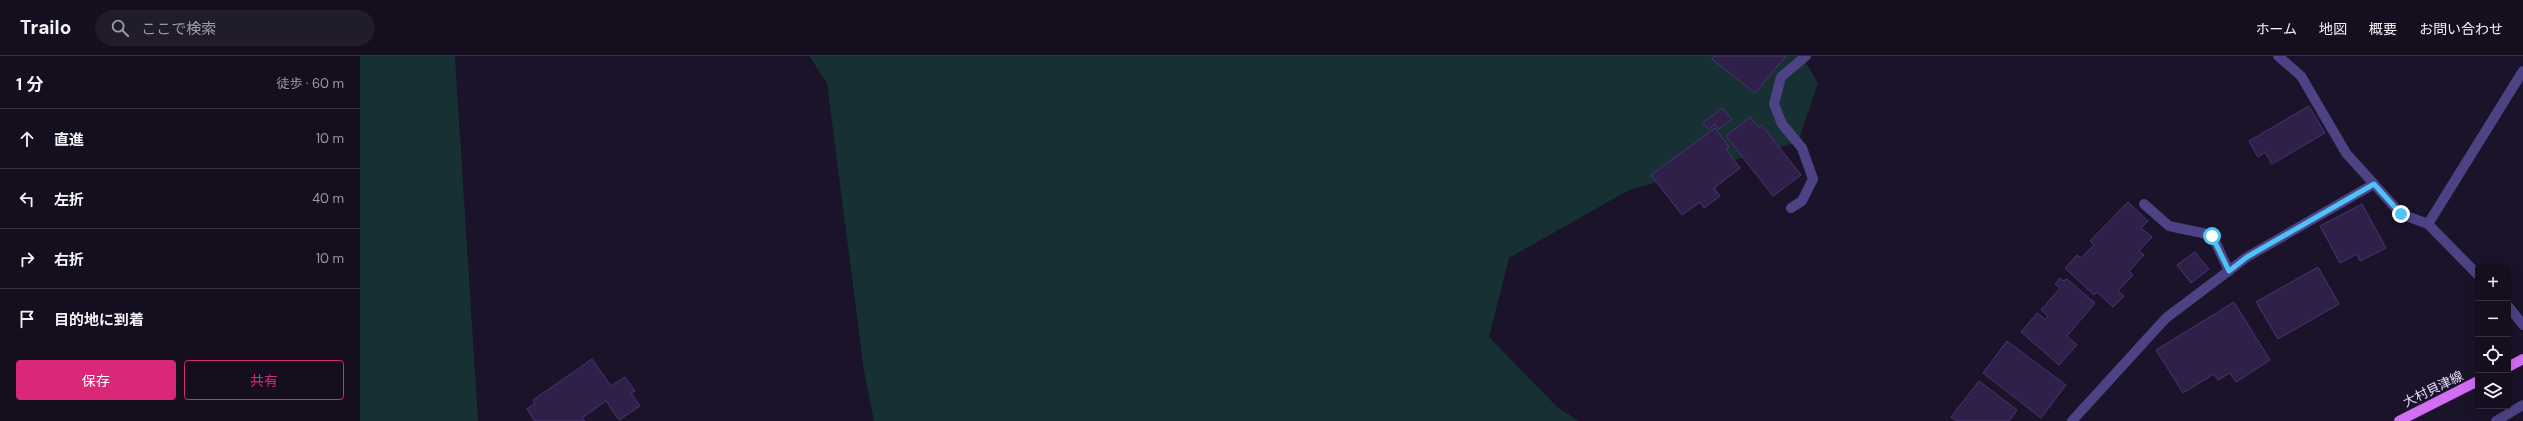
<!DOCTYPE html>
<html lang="ja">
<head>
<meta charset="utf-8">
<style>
	:root { --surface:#140e1f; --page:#211c2c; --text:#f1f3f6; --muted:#9d9ca4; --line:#332e3d; --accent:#db2777 }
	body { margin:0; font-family:"DM Sans","Noto Sans JP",sans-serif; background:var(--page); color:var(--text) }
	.controls { position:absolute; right:12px; bottom:12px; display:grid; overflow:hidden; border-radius:4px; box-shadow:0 4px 16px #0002 }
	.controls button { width:36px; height:36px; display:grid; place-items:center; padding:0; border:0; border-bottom:1px solid var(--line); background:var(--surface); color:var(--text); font:20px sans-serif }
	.stop { position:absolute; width:12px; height:12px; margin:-9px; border:3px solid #4fc3f7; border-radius:50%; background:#fff }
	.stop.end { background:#4fc3f7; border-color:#fff; box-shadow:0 1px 4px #0008 }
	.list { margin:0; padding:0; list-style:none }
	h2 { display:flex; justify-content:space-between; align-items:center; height:52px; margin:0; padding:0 16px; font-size:17px }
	h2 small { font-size:13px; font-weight:400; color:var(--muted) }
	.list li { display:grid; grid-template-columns:26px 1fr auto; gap:12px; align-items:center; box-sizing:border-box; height:60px; padding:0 16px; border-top:1px solid var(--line) }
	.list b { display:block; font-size:15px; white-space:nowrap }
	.list em { font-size:13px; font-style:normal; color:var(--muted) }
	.actions { display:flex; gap:8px; padding:12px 16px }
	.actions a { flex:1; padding:9px 0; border:1px solid var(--accent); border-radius:4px; text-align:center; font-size:14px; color:var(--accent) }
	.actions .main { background:var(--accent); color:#fff }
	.icon { flex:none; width:22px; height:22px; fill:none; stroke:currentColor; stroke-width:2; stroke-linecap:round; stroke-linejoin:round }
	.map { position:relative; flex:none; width:2163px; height:365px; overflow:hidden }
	header { display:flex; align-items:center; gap:24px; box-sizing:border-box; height:56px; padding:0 20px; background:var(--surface); border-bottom:1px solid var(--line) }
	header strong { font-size:19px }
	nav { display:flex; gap:22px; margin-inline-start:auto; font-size:14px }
	.search { width:280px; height:36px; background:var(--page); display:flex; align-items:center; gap:10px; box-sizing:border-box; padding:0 14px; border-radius:22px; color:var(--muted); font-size:15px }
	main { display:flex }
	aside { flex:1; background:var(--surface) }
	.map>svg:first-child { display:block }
</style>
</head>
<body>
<header>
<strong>Trailo</strong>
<div class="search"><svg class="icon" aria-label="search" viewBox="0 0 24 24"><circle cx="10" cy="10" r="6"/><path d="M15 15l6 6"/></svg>ここで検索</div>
<nav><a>ホーム</a><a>地図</a><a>概要</a><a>お問い合わせ</a></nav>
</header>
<main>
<aside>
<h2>1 分<small>徒歩 · 60 m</small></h2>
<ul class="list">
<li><svg class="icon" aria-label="ahead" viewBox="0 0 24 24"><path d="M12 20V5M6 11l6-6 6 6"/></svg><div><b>直進</b></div><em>10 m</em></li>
<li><svg class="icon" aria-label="left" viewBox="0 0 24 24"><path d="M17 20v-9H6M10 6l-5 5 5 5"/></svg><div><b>左折</b></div><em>40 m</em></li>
<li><svg class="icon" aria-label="right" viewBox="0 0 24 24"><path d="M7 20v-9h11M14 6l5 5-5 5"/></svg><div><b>右折</b></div><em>10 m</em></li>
<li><svg class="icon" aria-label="arrive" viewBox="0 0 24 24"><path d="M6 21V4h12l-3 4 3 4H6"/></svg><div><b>目的地に到着</b></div></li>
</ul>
<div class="actions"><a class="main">保存</a><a>共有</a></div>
</aside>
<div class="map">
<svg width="2163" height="365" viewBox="0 0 2163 365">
	<rect width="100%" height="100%" fill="#1a1329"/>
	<g fill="#163033">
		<path d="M0,0H95L118,365H0Z"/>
		<path d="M449,0H1442L1458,27L1438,86L1269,134L1149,202L1129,281L1197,351L1219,365H514L504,315L467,27Z"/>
	</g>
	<g fill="#2e2049" stroke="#493473">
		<path d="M1354,0H1426L1395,37L1352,3Z"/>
		<path d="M1949,50L1965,77L1912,108L1905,96L1898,101L1889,85Z"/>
		<path d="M1362,52L1372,63L1359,73L1355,68L1349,73L1343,67Z"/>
		<path d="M1390,61L1399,72L1402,69L1441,119L1413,140L1366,80Z"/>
		<path d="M1355,72L1369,91L1366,93L1380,112L1354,132L1360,140L1344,152L1340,146L1322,159L1291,119Z"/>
		<path d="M1768,146L1788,165L1781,172L1792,181L1779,195L1784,199L1769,215L1773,219L1758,235L1764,240L1753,251L1737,236L1734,239L1705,212L1717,199L1721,202L1734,189L1730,185Z"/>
		<path d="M2002,148L2026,192L2000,205L1997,198L1980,207L1960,170Z"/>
		<path d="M1835,196L1849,213L1831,227L1817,209Z"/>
		<path d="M1958,211L1979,248L1918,283L1896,246Z"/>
		<path d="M1700,222L1703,225L1707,223L1735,247L1707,280L1717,289L1699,309L1661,276L1677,257L1685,263L1688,260L1681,254L1700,232L1695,228Z"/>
		<path d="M1874,246L1910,304L1876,326L1870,317L1858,324L1854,318L1823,337L1796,294Z"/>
		<path d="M1647,285L1706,329L1681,362L1623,317Z"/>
		<path d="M232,303L251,330L265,321L275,335L271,337L280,350L259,364L246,345L222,362L225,365H175L167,353L175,347L173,344Z"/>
		<path d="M1619,325L1657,354L1649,365H1596L1591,361Z"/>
	</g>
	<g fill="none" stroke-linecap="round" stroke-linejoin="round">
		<g stroke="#4d4284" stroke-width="10">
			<path d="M1784,148L1809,170L1852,179L1869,215"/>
			<path d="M1712,365L1806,262L1887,201L2014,128"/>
		</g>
		<g stroke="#4d4284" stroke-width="10">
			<path d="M1918,0L1941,20L1986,97L2041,158L2068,168L2118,219"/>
			<path d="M1431,152L1442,145L1453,123L1442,92L1422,68L1414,48L1421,21L1446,0"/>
			<path d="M2068,168L2163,15"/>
			<path d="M2148,250L2163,269"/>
			<path d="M2136,365L2163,349"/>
		</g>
		<g stroke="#d36df4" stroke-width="10">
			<path d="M2148,311L2163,303"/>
			<path d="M2039,365L2118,325"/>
		</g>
	</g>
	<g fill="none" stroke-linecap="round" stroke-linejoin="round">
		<path stroke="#4fc3f7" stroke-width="5" d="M1852,180L1869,215L1887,201L2014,128L2041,158"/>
	</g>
	<g text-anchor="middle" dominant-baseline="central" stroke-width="3" stroke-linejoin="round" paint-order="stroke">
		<g font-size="13" fill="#e5defc" stroke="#1a1329">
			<text transform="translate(2073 333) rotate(-26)">大村貝津線</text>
		</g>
	</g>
</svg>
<div class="controls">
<button>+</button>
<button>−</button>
<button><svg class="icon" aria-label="locate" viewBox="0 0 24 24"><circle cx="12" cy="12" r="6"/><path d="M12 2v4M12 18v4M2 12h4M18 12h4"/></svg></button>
<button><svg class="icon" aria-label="layers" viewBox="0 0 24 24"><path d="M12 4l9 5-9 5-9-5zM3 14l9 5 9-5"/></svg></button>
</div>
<div class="stop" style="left:1852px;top:180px"></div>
<div class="stop end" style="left:2041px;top:158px"></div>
</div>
</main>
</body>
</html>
